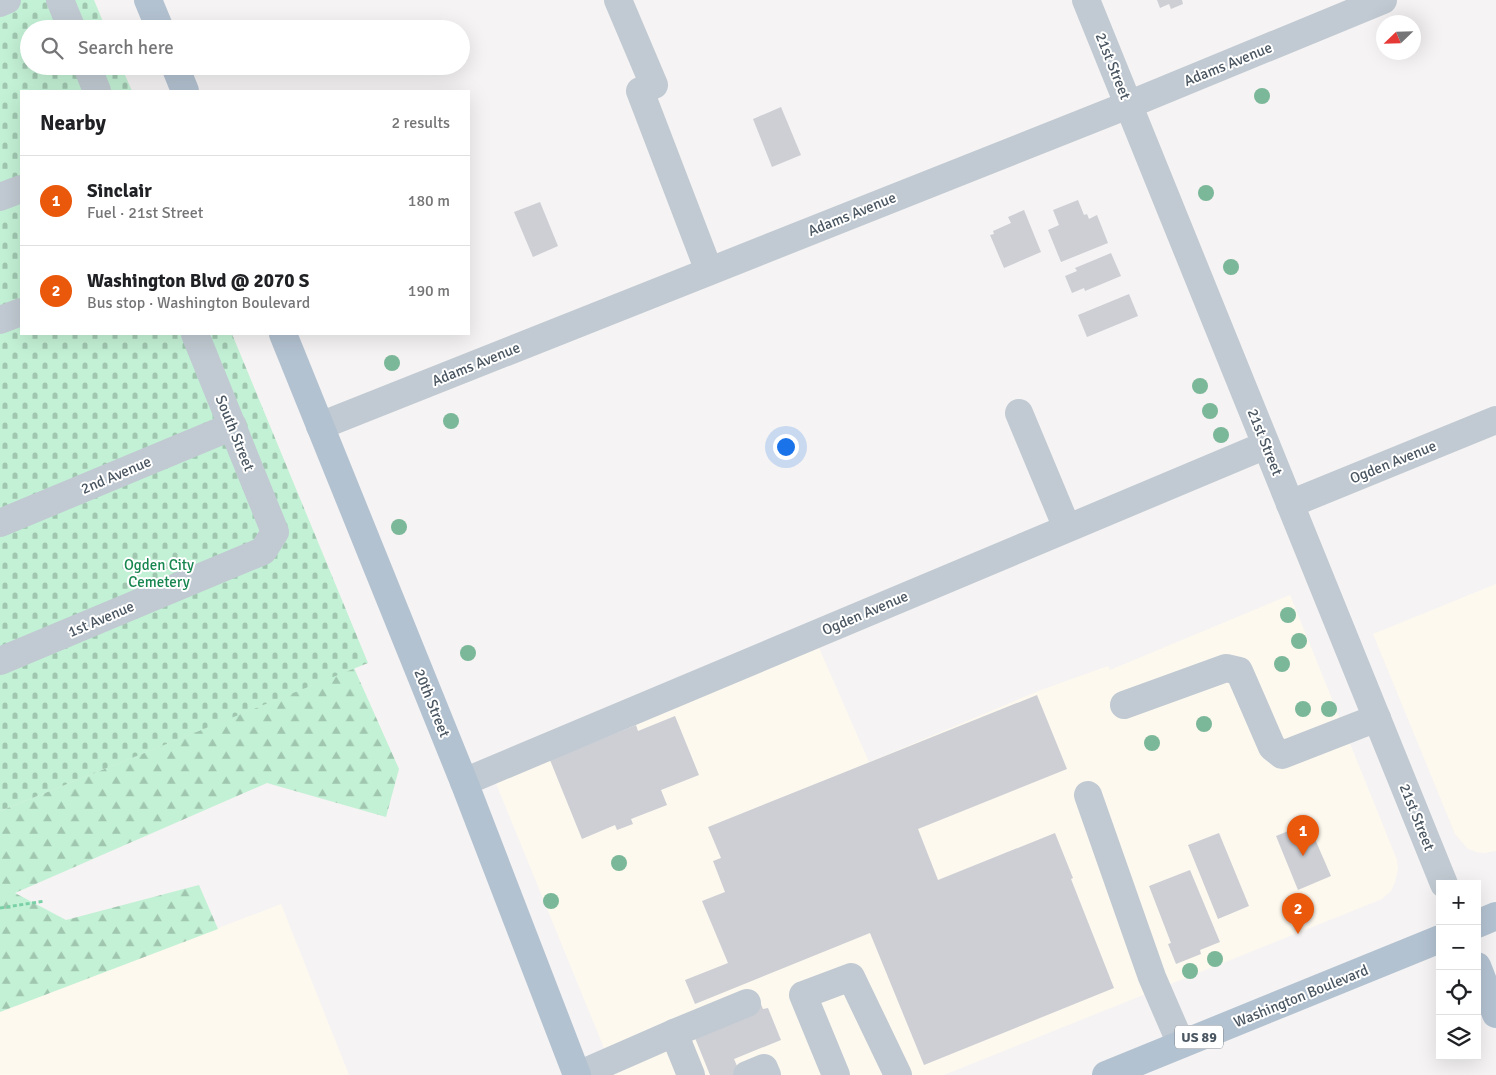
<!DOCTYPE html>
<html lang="en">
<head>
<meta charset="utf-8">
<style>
	:root { --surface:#fff; --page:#f2f2f2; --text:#202124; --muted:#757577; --line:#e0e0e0; --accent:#ea580c }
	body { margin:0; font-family:Signika,sans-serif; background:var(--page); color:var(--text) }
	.controls { position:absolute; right:15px; bottom:15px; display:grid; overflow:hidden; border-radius:0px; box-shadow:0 5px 20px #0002 }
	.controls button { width:45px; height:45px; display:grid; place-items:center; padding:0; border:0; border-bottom:1px solid var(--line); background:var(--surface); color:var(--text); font:25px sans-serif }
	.compass { position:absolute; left:1376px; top:15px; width:45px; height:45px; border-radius:50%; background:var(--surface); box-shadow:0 5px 20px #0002; rotate:247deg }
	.you { position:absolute; left:785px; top:446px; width:18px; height:18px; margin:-12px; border:4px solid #fff; border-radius:50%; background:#1a73e8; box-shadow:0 0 0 8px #1a73e833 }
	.badge { display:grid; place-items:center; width:32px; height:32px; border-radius:50%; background:var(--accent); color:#fff; font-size:16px; font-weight:700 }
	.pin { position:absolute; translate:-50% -41px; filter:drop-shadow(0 1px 2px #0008) }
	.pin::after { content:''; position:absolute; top:26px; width:18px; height:15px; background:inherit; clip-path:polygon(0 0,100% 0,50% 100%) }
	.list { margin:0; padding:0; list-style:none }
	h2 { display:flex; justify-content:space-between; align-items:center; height:65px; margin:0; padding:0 20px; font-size:21px }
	h2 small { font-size:16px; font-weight:400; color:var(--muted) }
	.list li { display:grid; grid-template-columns:32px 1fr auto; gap:15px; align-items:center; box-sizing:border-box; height:90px; padding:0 20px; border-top:1px solid var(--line) }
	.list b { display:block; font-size:19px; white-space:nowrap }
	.list p { margin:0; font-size:16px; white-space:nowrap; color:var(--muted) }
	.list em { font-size:16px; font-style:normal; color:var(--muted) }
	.icon { flex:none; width:28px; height:28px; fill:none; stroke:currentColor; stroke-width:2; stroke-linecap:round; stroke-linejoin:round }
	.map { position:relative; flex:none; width:1496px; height:1075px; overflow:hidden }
	.search { position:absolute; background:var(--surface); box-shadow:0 5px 20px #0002; left:20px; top:20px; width:450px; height:55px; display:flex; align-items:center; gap:12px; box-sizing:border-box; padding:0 18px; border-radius:28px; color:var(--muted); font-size:19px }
	.panel { position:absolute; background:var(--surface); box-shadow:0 5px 20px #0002; left:20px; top:90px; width:450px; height:245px; border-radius:0px }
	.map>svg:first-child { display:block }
</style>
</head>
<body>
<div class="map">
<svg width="1496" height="1075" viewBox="0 0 1496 1075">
	<defs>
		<pattern id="forest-firs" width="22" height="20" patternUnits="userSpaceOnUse" patternTransform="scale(1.25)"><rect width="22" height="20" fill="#c3f1d5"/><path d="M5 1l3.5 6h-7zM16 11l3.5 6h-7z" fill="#a0c6b0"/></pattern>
		<pattern id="cemetery-stones" width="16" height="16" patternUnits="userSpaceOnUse" patternTransform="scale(1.25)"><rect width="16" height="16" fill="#c3f1d5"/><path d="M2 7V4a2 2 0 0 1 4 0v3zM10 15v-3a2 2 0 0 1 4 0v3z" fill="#a0c6b0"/></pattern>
	</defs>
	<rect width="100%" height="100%" fill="#f5f3f3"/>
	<g fill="#fdf9ef">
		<path d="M1496,584V851L1485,853L1476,852L1467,848L1455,834L1373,634Z"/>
		<path d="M1290,595L1397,860L1398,869L1395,882L1391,891L1382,899L944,1075H615L495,781L819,648L869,762L1041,690L1108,666L1110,670Z"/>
		<path d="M281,904L349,1075H0V1012Z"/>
	</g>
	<path fill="url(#forest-firs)" d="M354,668L399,769L386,817L267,783L15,893L66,920L199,885L218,929L0,1012V811Z"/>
	<path fill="url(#cemetery-stones)" d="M0,0H94L106,29H29V66H121L132,91H21V334H232L368,663L0,811Z"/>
	<g fill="#cdcfd5">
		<path d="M1157,0H1182L1183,4L1171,9L1169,4L1160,8Z"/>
		<path d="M781,107L801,155L772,167L753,119Z"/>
		<path d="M1078,200L1084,215L1087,214L1089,219L1097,215L1108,243L1061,262L1048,230L1059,225L1053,210Z"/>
		<path d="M540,202L558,246L533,257L514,212Z"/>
		<path d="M1024,210L1041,252L1004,268L990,235L994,234L993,231L1011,223L1008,217Z"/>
		<path d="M1111,253L1121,276L1085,291L1084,288L1072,293L1065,276L1077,271L1075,268Z"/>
		<path d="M1129,294L1138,316L1087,337L1078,315Z"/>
		<path d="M1037,695L1067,769L918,829L938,880L1055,833L1073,878L1071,879L1114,988L924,1065L870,933L695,1004L685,980L728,963L702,901L725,892L713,861L721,858L708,827Z"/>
		<path d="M675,716L699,775L661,790L667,805L631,819L633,824L617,830L615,825L582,839L550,760L636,725L638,731Z"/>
		<path d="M1308,823L1331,876L1298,890L1276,836Z"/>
		<path d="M1219,833L1249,906L1218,919L1188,845Z"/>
		<path d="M1190,870L1220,942L1200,950L1201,954L1176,964L1168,944L1171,943L1149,886Z"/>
		<path d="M760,1002L763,1009L768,1008L781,1040L734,1059L741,1075H710L695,1038Z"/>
	</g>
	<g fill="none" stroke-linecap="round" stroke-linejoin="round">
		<path stroke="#7ad0a6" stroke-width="3" stroke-dasharray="4 2.5" stroke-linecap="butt" d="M0,908L45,901"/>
		<g stroke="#c1cad2" stroke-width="28">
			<path d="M60,0L72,29"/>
			<path d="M618,0L654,85L640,91L709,271"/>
			<path d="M1086,0L1444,884"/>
			<path d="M0,3L7,0"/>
			<path d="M87,66L97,91"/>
			<path d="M0,197L21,189"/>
			<path d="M0,320L21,312"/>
			<path d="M1019,413L1067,528"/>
			<path d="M320,426L1128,105L1383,0"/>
			<path d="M1290,504L1496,420"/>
			<path d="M0,523L233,426"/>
			<path d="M0,661L263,551L275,532L195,334"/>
			<path d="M1124,705L1226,668L1239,671L1272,747L1282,755L1377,718"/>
			<path d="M464,782L1266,445"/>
			<path d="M1088,795L1152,977L1181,1044"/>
			<path d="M674,1033L747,1003"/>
			<path d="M578,1075L674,1033L691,1075"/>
			<path d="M747,1075L764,1068L767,1075"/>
			<path d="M836,1075L803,995L851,977L898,1075"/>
		</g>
		<g stroke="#b3c2d1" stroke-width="28">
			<path d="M148,0L160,29"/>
			<path d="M175,66L185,91"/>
			<path d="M283,334L464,782L577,1075"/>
			<path d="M1477,924L1496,916"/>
			<path d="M1477,966L1496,1014"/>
			<path d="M1106,1075L1440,939"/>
		</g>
	</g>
	<g fill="#7bb799">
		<circle cx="1262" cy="96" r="8"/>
		<circle cx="1206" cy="193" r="8"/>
		<circle cx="1231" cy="267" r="8"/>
		<circle cx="392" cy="363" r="8"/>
		<circle cx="1200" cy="386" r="8"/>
		<circle cx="1210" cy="411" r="8"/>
		<circle cx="451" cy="421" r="8"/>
		<circle cx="1221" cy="435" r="8"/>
		<circle cx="399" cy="527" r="8"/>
		<circle cx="1288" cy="615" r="8"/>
		<circle cx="1299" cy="641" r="8"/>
		<circle cx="468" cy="653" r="8"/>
		<circle cx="1282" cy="664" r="8"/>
		<circle cx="1303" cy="709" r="8"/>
		<circle cx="1329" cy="709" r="8"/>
		<circle cx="1204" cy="724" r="8"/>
		<circle cx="1152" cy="743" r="8"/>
		<circle cx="619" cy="863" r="8"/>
		<circle cx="551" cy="901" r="8"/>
		<circle cx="1215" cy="959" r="8"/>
		<circle cx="1190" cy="971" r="8"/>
	</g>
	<g text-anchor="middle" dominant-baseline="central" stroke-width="4" stroke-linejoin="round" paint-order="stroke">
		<rect fill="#fff" stroke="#808990" stroke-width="1" x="1175" y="1025.5" width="48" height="23" rx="4"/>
		<g font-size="14" font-weight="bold" fill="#4a5661">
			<text x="1199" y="1037">US 89</text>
		</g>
		<g font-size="15" fill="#4a5661" stroke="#fff">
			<text transform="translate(1228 64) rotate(-22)">Adams Avenue</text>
			<text transform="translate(1113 66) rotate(68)">21st Street</text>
			<text transform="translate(852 214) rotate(-22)">Adams Avenue</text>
			<text transform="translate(476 364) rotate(-22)">Adams Avenue</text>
			<text transform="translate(235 433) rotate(68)">South Street</text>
			<text transform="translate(1265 442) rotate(68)">21st Street</text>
			<text transform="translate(1393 462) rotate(-22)">Ogden Avenue</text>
			<text transform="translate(116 475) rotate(-23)">2nd Avenue</text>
			<text transform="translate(865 613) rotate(-23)">Ogden Avenue</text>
			<text transform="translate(101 619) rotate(-23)">1st Avenue</text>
			<text transform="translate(432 703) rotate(68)">20th Street</text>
			<text transform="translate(1417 817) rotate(68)">21st Street</text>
			<text transform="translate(1301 996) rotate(-22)">Washington Boulevard</text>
		</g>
		<g font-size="15" fill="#17864f" stroke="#fff">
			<text x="159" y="565">Ogden City<tspan x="159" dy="17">Cemetery</tspan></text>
		</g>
	</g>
</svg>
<div class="controls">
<button>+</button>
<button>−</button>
<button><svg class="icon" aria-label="locate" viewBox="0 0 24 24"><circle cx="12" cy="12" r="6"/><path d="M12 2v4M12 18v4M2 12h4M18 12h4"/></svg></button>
<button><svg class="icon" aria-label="layers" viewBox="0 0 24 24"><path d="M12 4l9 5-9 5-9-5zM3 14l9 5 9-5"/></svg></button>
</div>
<svg class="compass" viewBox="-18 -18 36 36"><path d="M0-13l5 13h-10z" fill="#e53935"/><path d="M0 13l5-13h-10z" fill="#757577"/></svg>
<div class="you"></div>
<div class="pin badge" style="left:1303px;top:856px">1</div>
<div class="pin badge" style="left:1298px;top:934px">2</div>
<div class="search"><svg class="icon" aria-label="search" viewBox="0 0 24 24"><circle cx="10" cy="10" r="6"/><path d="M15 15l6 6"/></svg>Search here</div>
<section class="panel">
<h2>Nearby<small>2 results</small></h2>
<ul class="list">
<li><span class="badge">1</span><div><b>Sinclair</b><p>Fuel · 21st Street</p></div><em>180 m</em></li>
<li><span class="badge">2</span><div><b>Washington Blvd @ 2070 S</b><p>Bus stop · Washington Boulevard</p></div><em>190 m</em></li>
</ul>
</section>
</div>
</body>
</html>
